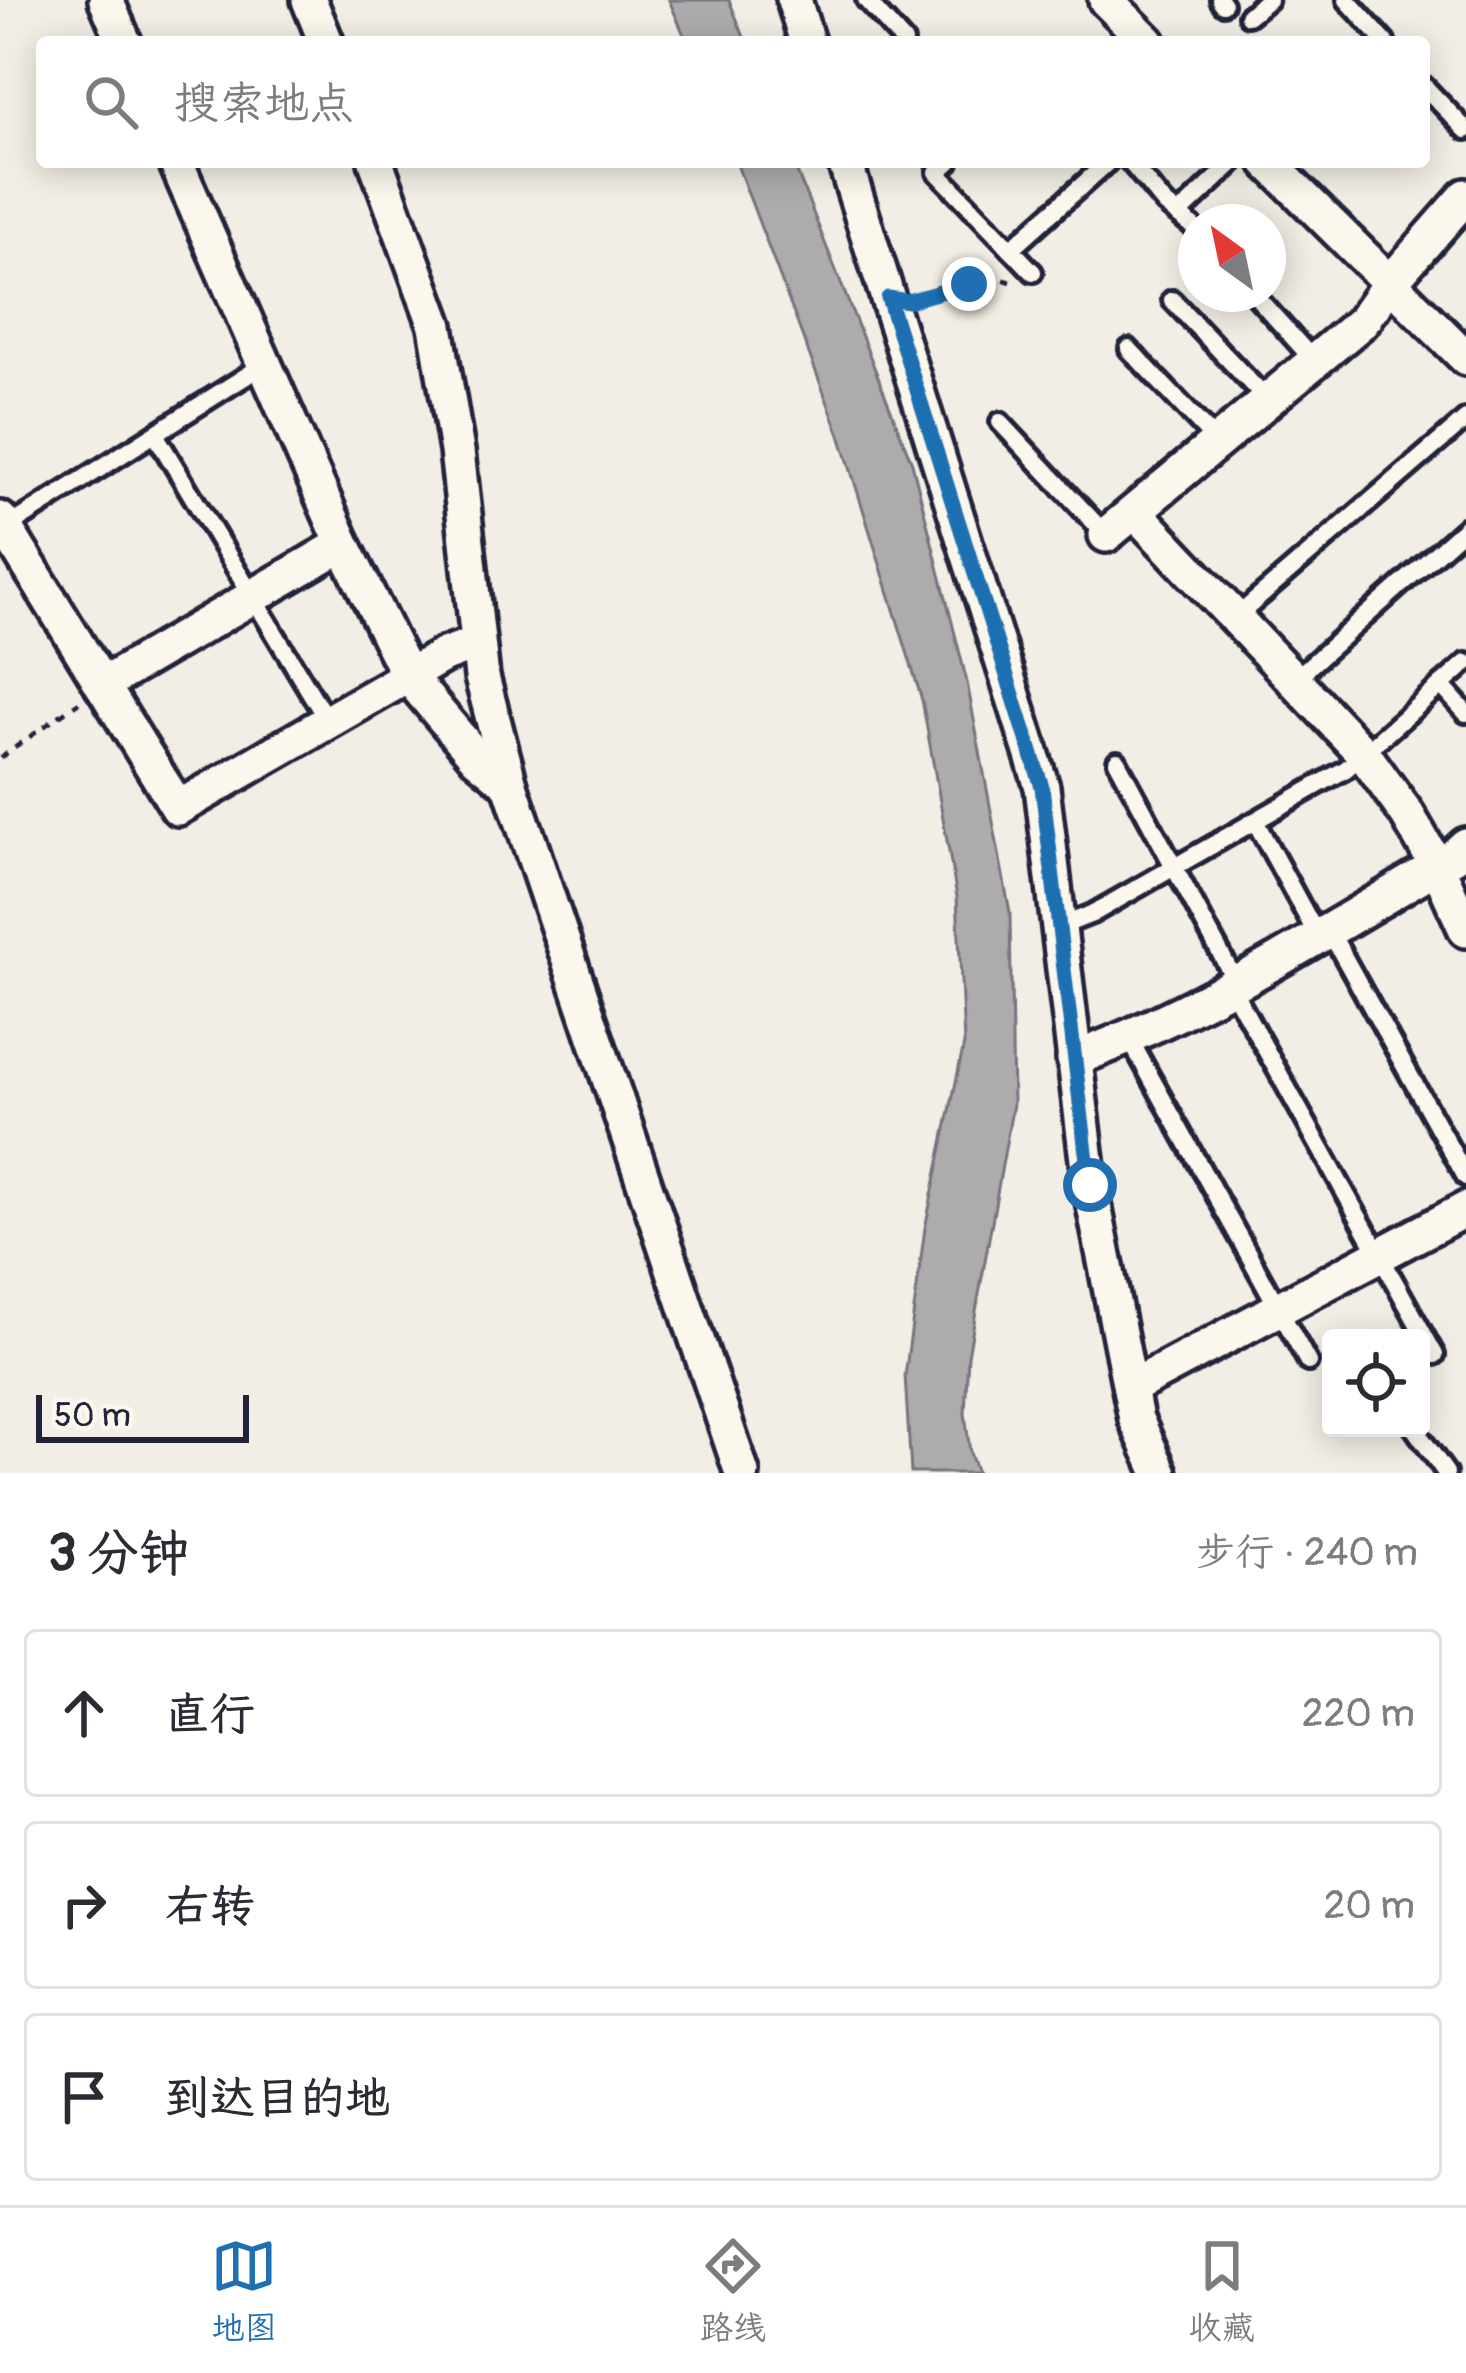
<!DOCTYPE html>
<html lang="zh">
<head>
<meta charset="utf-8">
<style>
	:root { --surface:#fff; --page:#f2f2f3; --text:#2b2b33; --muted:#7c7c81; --line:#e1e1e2; --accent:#1f6fb2 }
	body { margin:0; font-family:Pangolin,"LXGW WenKai TC",sans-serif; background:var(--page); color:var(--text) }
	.controls { position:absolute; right:36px; bottom:36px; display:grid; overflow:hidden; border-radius:12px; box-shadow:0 6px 30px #0003 }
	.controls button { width:108px; height:108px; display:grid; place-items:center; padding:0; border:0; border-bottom:3px solid var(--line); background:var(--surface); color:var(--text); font:60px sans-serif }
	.compass { position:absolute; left:1178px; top:204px; width:108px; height:108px; border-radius:50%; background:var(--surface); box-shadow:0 6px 30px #0003; rotate:327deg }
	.scale { position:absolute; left:36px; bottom:30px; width:213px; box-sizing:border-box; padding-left:12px; border:6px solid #22223b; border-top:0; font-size:33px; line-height:42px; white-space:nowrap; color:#22223b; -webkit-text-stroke:9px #fbf7ec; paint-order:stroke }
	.stop { position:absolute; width:36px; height:36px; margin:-27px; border:9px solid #1f6fb2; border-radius:50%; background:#fff }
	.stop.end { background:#1f6fb2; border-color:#fff; box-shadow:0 3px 12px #0008 }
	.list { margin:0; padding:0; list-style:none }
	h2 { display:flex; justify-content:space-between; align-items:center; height:156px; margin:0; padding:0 48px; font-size:51px }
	h2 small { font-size:39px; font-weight:400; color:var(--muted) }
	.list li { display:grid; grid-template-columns:78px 1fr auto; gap:36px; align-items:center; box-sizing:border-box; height:168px; margin:0 24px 24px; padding:0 24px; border:3px solid var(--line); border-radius:12px }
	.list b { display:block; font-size:45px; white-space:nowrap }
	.list em { font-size:39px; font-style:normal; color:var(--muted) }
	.icon { flex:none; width:66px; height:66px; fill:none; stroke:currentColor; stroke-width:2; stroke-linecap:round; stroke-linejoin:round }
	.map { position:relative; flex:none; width:1466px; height:1473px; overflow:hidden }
	.search { position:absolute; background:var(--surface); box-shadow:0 6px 30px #0003; left:36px; right:36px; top:36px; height:132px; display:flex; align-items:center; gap:30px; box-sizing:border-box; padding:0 42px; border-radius:12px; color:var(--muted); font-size:45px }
	.sheet { height:732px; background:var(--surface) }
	nav { display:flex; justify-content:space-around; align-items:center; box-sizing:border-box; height:168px; border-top:3px solid var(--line); background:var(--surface); font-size:33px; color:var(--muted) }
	nav a { display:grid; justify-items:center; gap:6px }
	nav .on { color:var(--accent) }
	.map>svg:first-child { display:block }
</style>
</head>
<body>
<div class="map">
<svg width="1466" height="1473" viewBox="0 0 1466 1473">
	<rect width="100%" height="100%" fill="#f2eee5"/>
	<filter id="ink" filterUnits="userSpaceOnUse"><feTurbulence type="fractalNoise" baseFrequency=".00833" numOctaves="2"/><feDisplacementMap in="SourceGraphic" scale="24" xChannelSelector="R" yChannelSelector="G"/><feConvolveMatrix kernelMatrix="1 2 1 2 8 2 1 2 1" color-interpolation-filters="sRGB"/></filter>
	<g filter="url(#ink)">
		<g fill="#aeabad" stroke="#76747f" stroke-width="3">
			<path d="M669,0H729L746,42H687Z"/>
			<path d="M736,162H793L912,463L967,682L1010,913L1013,1104L968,1356L965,1413L970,1453L977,1473H911L905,1376L925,1228L964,1044L957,897L922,700L840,435Z"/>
		</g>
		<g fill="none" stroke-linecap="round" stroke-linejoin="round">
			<g stroke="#22223b" stroke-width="26">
				<g id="service">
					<path d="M866,0L904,42"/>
					<path d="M1220,0L1223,4"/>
					<path d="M1347,0L1385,42"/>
					<path d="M1248,16L1268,0"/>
					<path d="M1424,86L1466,130"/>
					<path d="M949,162L937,172L1033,272"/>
					<path d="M1130,162L1165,204L1196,229"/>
					<path d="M1179,214L1234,162"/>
					<path d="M1011,249L1108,162"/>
					<path d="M1254,294L1316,363"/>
					<path d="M1172,300L1269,402"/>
					<path d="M1129,349L1219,444"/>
					<path d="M1000,422L1106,535"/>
					<path d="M155,434L328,722"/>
					<path d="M6,528L265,364"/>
					<path d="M1235,618L1466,419"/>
					<path d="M1295,679L1466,527"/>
					<path d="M1441,685L1466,713"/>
					<path d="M1117,761L1236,982"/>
					<path d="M1255,821L1317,935"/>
					<path d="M1059,927L1092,914L1346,769L1466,663"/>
					<path d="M1329,930L1466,1177"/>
					<path d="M1230,985L1435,1355"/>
					<path d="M1129,1038L1308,1362"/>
					<path d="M1414,1428L1446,1473"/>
				</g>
			</g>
			<g stroke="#22223b" stroke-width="42">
				<g id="minor">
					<path d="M106,0L124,42"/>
					<path d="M309,0L326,42"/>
					<path d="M794,0L807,42"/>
					<path d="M1106,0L1148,42"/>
					<path d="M176,162L343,544L408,676L476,757L510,785"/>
					<path d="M376,162L436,326L457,451L482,677L510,785L742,1473"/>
					<path d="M845,162L1042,787L1090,1185L1136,1419L1160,1473"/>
					<path d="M1268,162L1466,358"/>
					<path d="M1135,512L1363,753L1407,814L1437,866L1466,930"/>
					<path d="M0,519L178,808L444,655L477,643"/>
					<path d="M1106,535L1363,321L1389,284L1466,196"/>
					<path d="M102,685L343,544"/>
					<path d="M1074,1059C1208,1009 1331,928 1454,856L1466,845"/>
					<path d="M1130,1388L1466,1209"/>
				</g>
			</g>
			<g stroke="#22223b" stroke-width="4.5" stroke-dasharray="9 9" stroke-linecap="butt">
				<path d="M917,299L999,278L1011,282"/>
				<path d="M0,758L79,702"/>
			</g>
			<use href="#service" stroke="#fbf7ec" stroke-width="16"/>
			<use href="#minor" stroke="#fbf7ec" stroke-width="33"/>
		</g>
	</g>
	<g fill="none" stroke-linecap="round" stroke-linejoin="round" filter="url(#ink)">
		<path stroke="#1f6fb2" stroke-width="15" d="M969,284L908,301L888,298L1042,787L1090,1185"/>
	</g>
</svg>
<div class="controls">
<button><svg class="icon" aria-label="locate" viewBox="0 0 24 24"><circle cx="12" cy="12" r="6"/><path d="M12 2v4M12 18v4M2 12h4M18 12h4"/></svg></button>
</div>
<svg class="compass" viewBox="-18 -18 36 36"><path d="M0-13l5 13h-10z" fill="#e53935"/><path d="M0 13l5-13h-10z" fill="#7c7c81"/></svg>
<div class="scale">50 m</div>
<div class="stop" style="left:1090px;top:1185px"></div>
<div class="stop end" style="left:969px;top:284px"></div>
<div class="search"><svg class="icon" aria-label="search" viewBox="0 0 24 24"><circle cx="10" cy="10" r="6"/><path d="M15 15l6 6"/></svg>搜索地点</div>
</div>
<section class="sheet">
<h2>3 分钟<small>步行 · 240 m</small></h2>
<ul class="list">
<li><svg class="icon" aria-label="ahead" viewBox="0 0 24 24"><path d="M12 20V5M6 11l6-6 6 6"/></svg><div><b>直行</b></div><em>220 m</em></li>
<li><svg class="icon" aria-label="right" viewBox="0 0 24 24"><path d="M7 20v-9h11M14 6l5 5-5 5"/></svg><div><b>右转</b></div><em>20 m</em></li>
<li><svg class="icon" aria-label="arrive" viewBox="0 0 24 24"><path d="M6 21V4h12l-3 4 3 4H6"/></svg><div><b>到达目的地</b></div></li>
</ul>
</section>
<nav>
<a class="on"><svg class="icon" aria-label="map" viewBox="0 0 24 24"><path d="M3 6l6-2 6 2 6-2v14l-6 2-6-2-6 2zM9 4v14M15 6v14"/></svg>地图</a>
<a><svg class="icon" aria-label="directions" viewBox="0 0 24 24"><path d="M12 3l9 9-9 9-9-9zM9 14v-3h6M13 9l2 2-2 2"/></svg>路线</a>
<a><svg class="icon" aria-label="saved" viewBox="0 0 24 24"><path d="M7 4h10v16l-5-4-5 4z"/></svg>收藏</a>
</nav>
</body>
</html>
